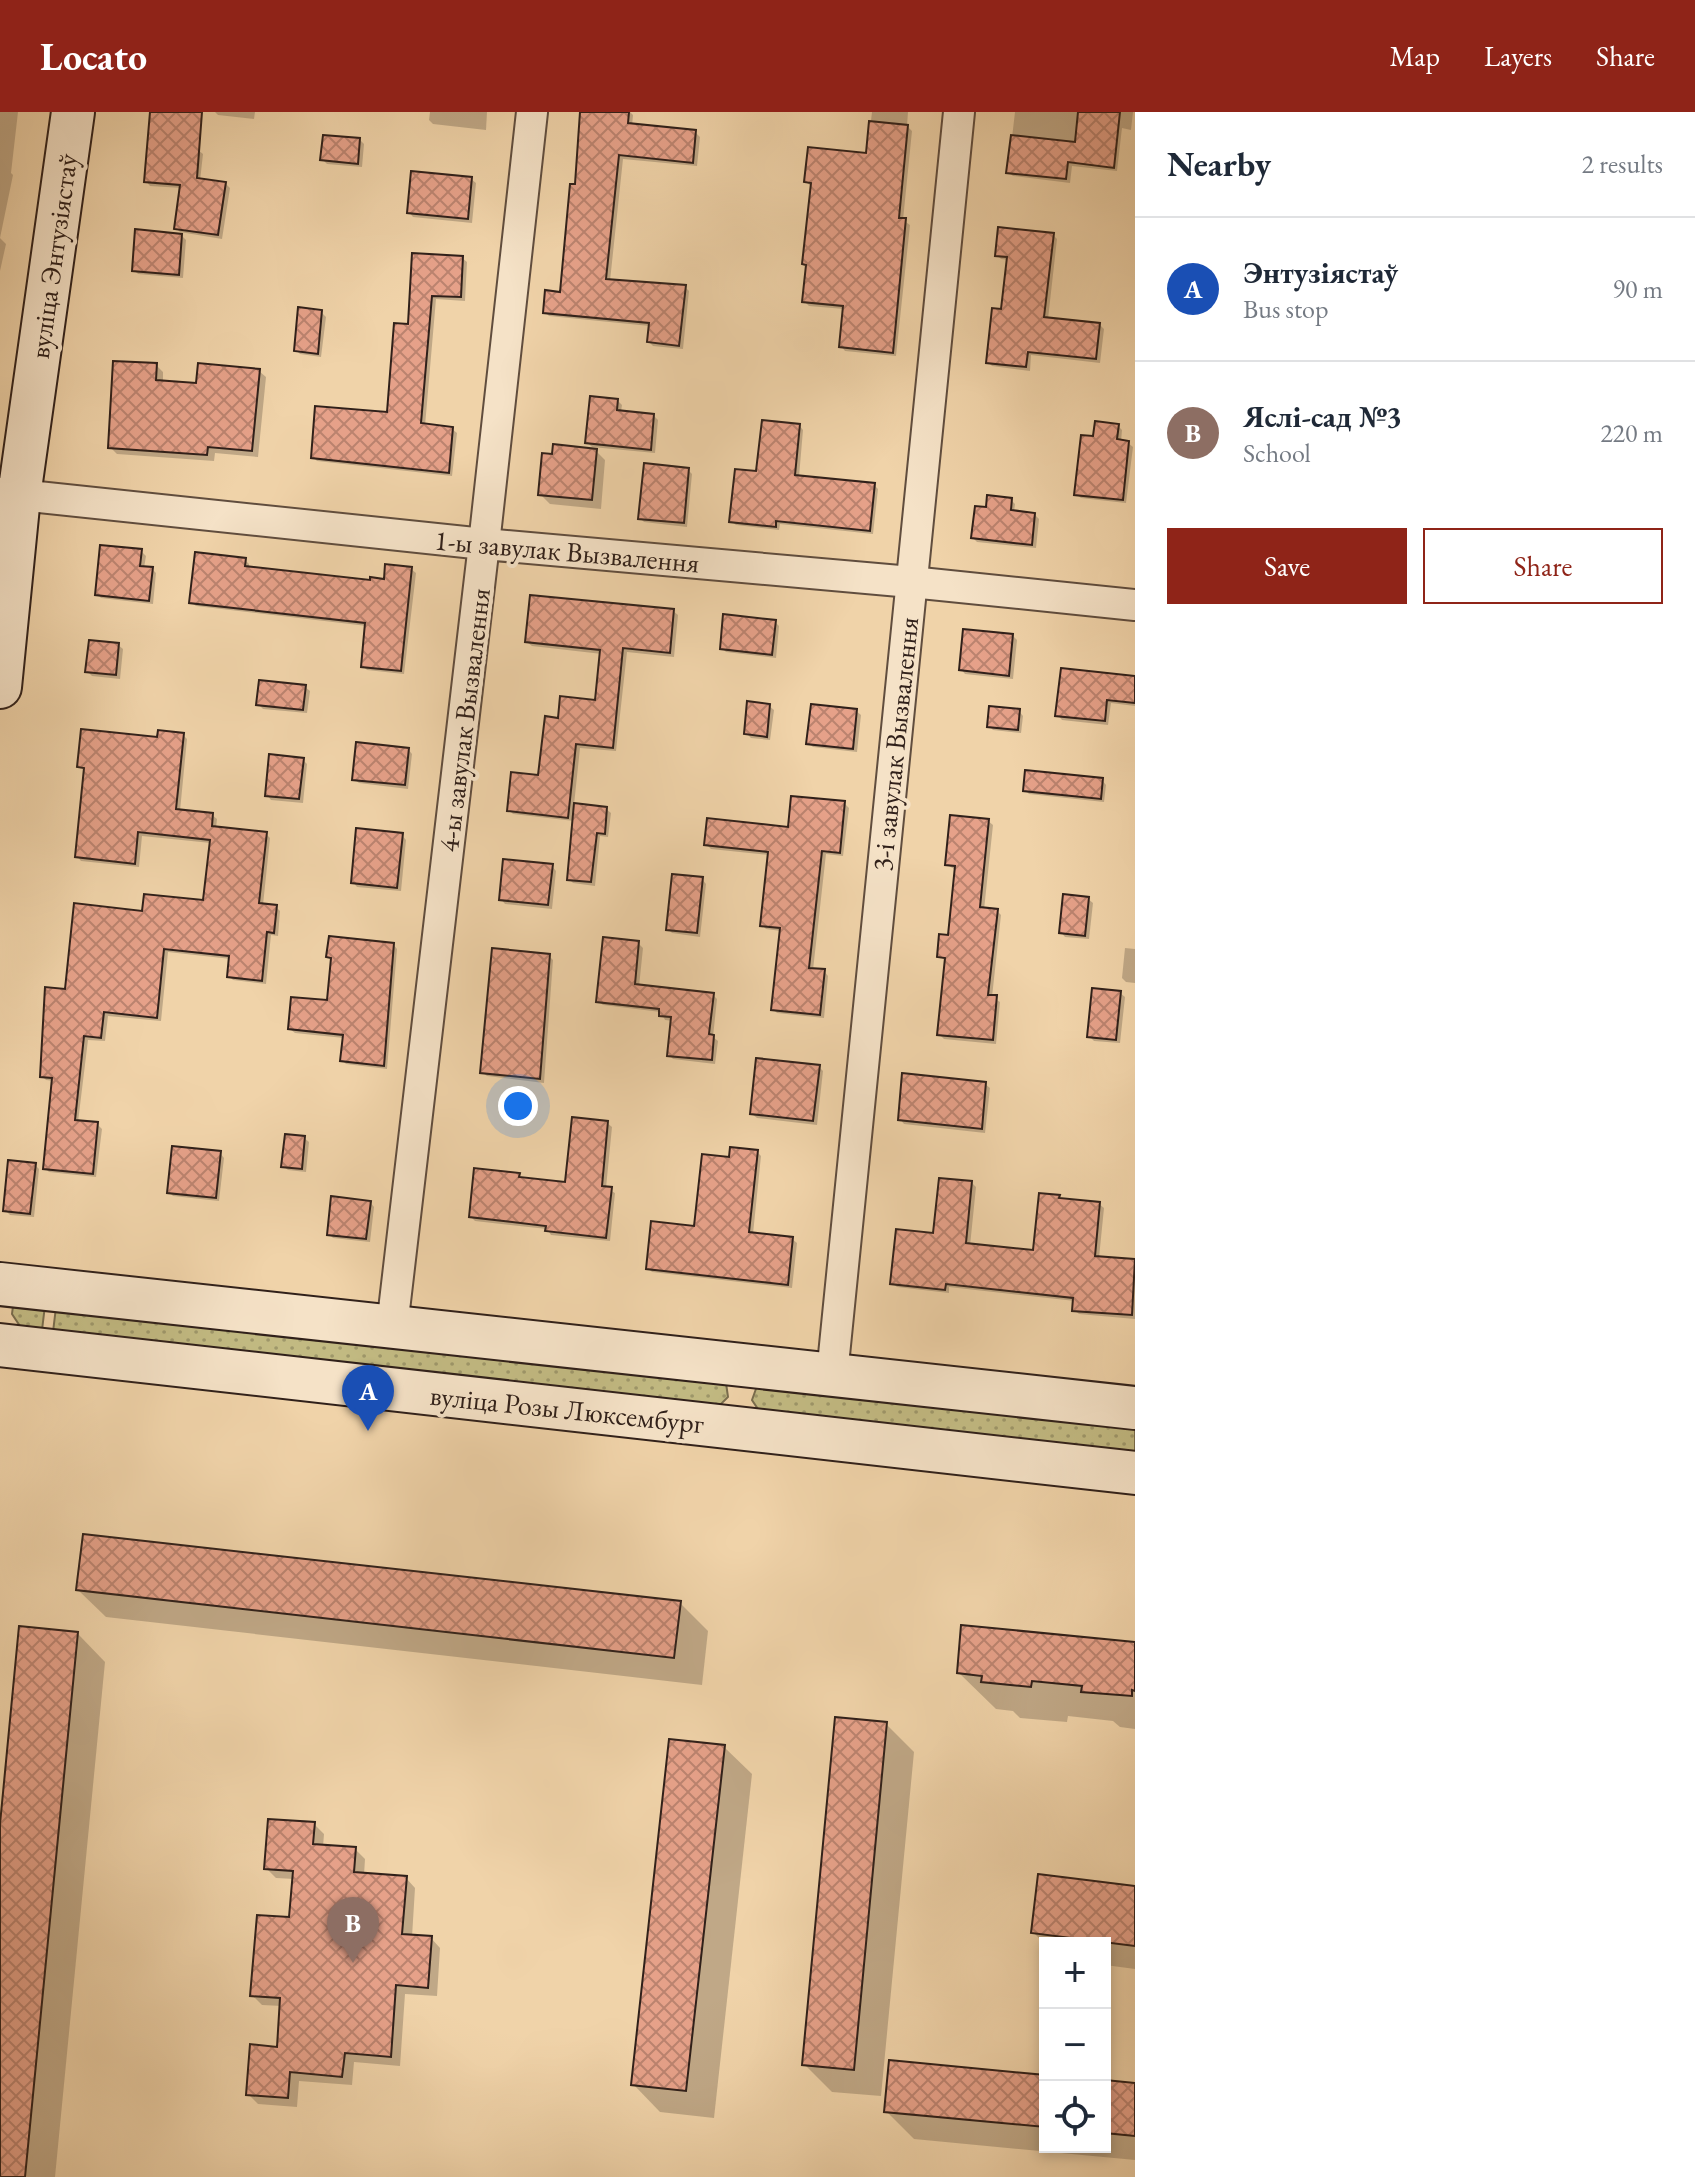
<!DOCTYPE html>
<html lang="en">
<head>
<meta charset="utf-8">
<style>
	:root { --surface:#fff; --page:#f2f2f3; --text:#1f2937; --muted:#747a83; --line:#e0e1e3; --accent:#8f2418 }
	body { margin:0; font-family:"EB Garamond",serif; background:var(--page); color:var(--text) }
	.controls { position:absolute; right:24px; bottom:24px; display:grid; overflow:hidden; border-radius:0px; box-shadow:0 4px 12px #0003 }
	.controls button { width:72px; height:72px; display:grid; place-items:center; padding:0; border:0; border-bottom:2px solid var(--line); background:var(--surface); color:var(--text); font:40px sans-serif }
	.you { position:absolute; left:518px; top:994px; width:28px; height:28px; margin:-20px; border:6px solid #fff; border-radius:50%; background:#1a73e8; box-shadow:0 0 0 12px #1a73e833 }
	.badge { display:grid; place-items:center; width:52px; height:52px; border-radius:50%; background:var(--accent); color:#fff; font-size:26px; font-weight:700 }
	.pin { position:absolute; translate:-50% -66px; filter:drop-shadow(0 2px 4px #0008) }
	.pin::after { content:''; position:absolute; top:42px; width:28px; height:24px; background:inherit; clip-path:polygon(0 0,100% 0,50% 100%) }
	.list { margin:0; padding:0; list-style:none }
	h2 { display:flex; justify-content:space-between; align-items:center; height:104px; margin:0; padding:0 32px; font-size:34px }
	h2 small { font-size:26px; font-weight:400; color:var(--muted) }
	.list li { display:grid; grid-template-columns:52px 1fr auto; gap:24px; align-items:center; box-sizing:border-box; height:144px; padding:0 32px; border-top:2px solid var(--line) }
	.list b { display:block; font-size:30px; white-space:nowrap }
	.list p { margin:0; font-size:26px; white-space:nowrap; color:var(--muted) }
	.list em { font-size:26px; font-style:normal; color:var(--muted) }
	.actions { display:flex; gap:16px; padding:24px 32px }
	.actions a { flex:1; padding:18px 0; border:2px solid var(--accent); border-radius:0px; text-align:center; font-size:28px; color:var(--accent) }
	.actions .main { background:var(--accent); color:#fff }
	.icon { flex:none; width:44px; height:44px; fill:none; stroke:currentColor; stroke-width:2; stroke-linecap:round; stroke-linejoin:round }
	.map { position:relative; flex:none; width:1135px; height:2065px; overflow:hidden }
	header { display:flex; align-items:center; gap:48px; box-sizing:border-box; height:112px; padding:0 40px; background:var(--accent); color:#fff }
	header strong { font-size:38px }
	nav { display:flex; gap:44px; margin-inline-start:auto; font-size:28px }
	main { display:flex }
	aside { flex:1; background:var(--surface) }
	.map>svg:first-child { display:block }
</style>
</head>
<body>
<header>
<strong>Locato</strong>
<nav><a>Map</a><a>Layers</a><a>Share</a></nav>
</header>
<main>
<div class="map">
<svg width="1135" height="2065" viewBox="0 0 1135 2065">
	<defs>
		<pattern id="grass-dots" width="8" height="8" patternUnits="userSpaceOnUse" patternTransform="scale(2)"><rect width="8" height="8" fill="#c2ba82"/><path d="M2 2h.1M6 6h.1" fill="none" stroke="#9e976a" stroke-width="1.8" stroke-linecap="round"/></pattern>
		<pattern id="building-cross-hatch" width="8" height="8" patternUnits="userSpaceOnUse" patternTransform="scale(2)"><rect width="8" height="8" fill="#e6a189"/><path d="M0 0l8 8M0 8l8-8" fill="none" stroke="#bb836f"/></pattern>
	</defs>
	<rect width="100%" height="100%" fill="#f0d3a9"/>
	<filter id="stains"><feTurbulence type="fractalNoise" baseFrequency=".0025" numOctaves="4"/><feColorMatrix values="0 0 0 0 .2 0 0 0 0 .09 0 0 0 0 .02 0 0 0 .5 -.17"/></filter>
	<radialGradient id="worn" r=".72"><stop offset=".6" stop-color="#630" stop-opacity="0"/><stop offset="1" stop-color="#630" stop-opacity=".3"/></radialGradient>
	<g fill="url(#grass-dots)" stroke="#796d4e" stroke-width="2">
		<path d="M46,1185L42,1218L20,1214L12,1202L13,1194Z"/>
		<path d="M57,1187L726,1271L728,1285L718,1295L53,1220Z"/>
		<path d="M757,1274L1135,1312V1345L760,1300L752,1288Z"/>
	</g>
	<g fill="#0003">
		<path d="M0,0H18L11,61L13,63L0,126L6,132L0,159Z"/>
		<path d="M215,0H255L254,7L218,3Z"/>
		<path d="M430,0H487L486,18L433,12L429,8Z"/>
		<path d="M582,0H630L633,3L632,14L695,20L700,25L697,54L623,47L610,169L685,175L689,179L683,237L653,234L649,230L650,214L549,204L545,200L562,182L577,74Z"/>
		<path d="M872,0H908L907,14L912,19L903,108L910,113L896,244L845,239L841,234L844,197L809,194L804,189L811,74L806,70L867,43Z"/>
		<path d="M1015,0H1133L1131,18L1122,16L1117,59L1072,54L1070,71L1013,64L1008,60Z"/>
		<path d="M360,28L364,32L362,55L327,52L323,48Z"/>
		<path d="M198,38L203,42L200,69L225,71L230,76L222,127L180,120L176,116L182,76L150,74L146,69Z"/>
		<path d="M471,67L476,71L472,111L413,105L409,100Z"/>
		<path d="M1053,123L1057,127L1048,207L1099,212L1104,217L1100,251L1031,243L1030,259L992,254L988,250L1003,200L1009,148L1001,147L997,143Z"/>
		<path d="M182,124L186,128L183,166L138,162L134,158Z"/>
		<path d="M413,144L462,146L467,150L465,189L436,187L425,314L452,317L457,321L452,364L317,349L313,345L389,302L410,214Z"/>
		<path d="M321,200L326,205L321,245L300,242L296,238Z"/>
		<path d="M156,253L163,260V270L198,273L259,259L266,265L258,345L215,341L214,349L117,342L110,335Z"/>
		<path d="M618,289L622,293L621,300L654,304L658,308L655,341L592,335L605,348L601,397L550,392L540,382L595,338L587,330Z"/>
		<path d="M799,313L803,318L799,365L874,373L878,377L873,422L780,412L779,418L736,413L731,409L758,361Z"/>
		<path d="M1118,314L1122,318L1121,330L1128,331L1133,335L1126,391L1081,386L1076,382L1095,327Z"/>
		<path d="M688,358L692,362L687,415L644,410L640,406Z"/>
		<path d="M1011,388L1015,392L1014,400L1035,403L1039,407L1036,436L977,430L973,426L987,397Z"/>
		<path d="M141,439L146,444L144,456L152,457L156,461L153,492L101,486L97,482Z"/>
		<path d="M245,448L249,452V457L371,470L386,469L411,457L416,461L404,562L367,558L363,554L367,514L196,494L191,490Z"/>
		<path d="M673,499L678,503L674,545L627,540L616,639L580,636L574,693L606,697L611,701L608,725L600,724L595,774L573,771L569,767L574,709L513,702L509,698L540,666L560,608L596,590L602,542L532,534L527,530Z"/>
		<path d="M775,510L779,514L776,546L726,540L722,536Z"/>
		<path d="M1013,524L1017,528L1013,567L965,562L961,557Z"/>
		<path d="M118,533L123,537L120,567L92,564L88,560Z"/>
		<path d="M1135,566V594L1111,591L1108,613L1062,608L1058,603Z"/>
		<path d="M305,575L310,579L307,601L263,597L258,592Z"/>
		<path d="M769,594L774,598L770,628L751,626L746,621Z"/>
		<path d="M856,599L861,603L857,640L813,635L808,631Z"/>
		<path d="M1019,599L1023,604L1021,621L993,618L989,614Z"/>
		<path d="M183,623L187,627L180,699L212,703L217,707L216,716L266,722L270,726L263,793L276,795L280,799L278,824L271,823L266,872L233,868L229,864L231,847L168,840L161,909L108,904L105,929L88,928L78,1010L97,1012L102,1017L96,1065L49,1060L45,1056L54,969L46,968L42,964L67,879L144,801L205,790L211,731L142,724L139,755L81,749L77,744L86,659L79,654L159,627Z"/>
		<path d="M408,637L412,642L408,677L359,671L354,667Z"/>
		<path d="M303,648L307,652L303,691L271,688L267,683Z"/>
		<path d="M1102,668L1106,673L1104,690L1029,682L1025,678Z"/>
		<path d="M844,691L849,696L843,744L826,742L813,858L824,859L828,864L824,906L777,901L773,897L781,819L766,817L762,813L770,743L711,737L706,732L789,717Z"/>
		<path d="M988,709L993,713L984,798L997,799L1001,803L992,885L1000,890L996,932L944,927L939,922L947,849L939,844L950,825L956,758L947,753Z"/>
		<path d="M402,723L406,728L401,779L357,775L353,770Z"/>
		<path d="M552,754L556,759L552,797L505,792L501,787Z"/>
		<path d="M702,767L706,772L700,825L672,821L668,817Z"/>
		<path d="M1088,787L1093,791L1089,827L1065,825L1061,820Z"/>
		<path d="M638,831L643,836L639,875L713,883L717,887L713,925L718,929L715,952L673,947L669,943L673,909L665,908L661,900L603,893L598,889Z"/>
		<path d="M393,832L397,837L387,957L346,952L342,948L344,926L295,921L290,917L329,891L333,849L328,845Z"/>
		<path d="M1125,836L1135,837V871L1126,870L1122,866Z"/>
		<path d="M549,844L553,848L544,971L487,964L482,960Z"/>
		<path d="M1120,881L1125,885L1120,931L1094,929L1089,924Z"/>
		<path d="M819,955L823,959L817,1013L757,1006L752,1002Z"/>
		<path d="M985,972L990,976L985,1021L904,1012L900,1007Z"/>
		<path d="M607,1011L612,1015L606,1076L615,1081L610,1129L551,1123L547,1117L475,1109L471,1105L519,1063L523,1068L567,1072Z"/>
		<path d="M304,1026L309,1030L306,1060L288,1058L283,1054Z"/>
		<path d="M757,1040L761,1044L753,1122L792,1127L797,1131L792,1176L652,1160L648,1156L696,1116L731,1047Z"/>
		<path d="M220,1041L224,1046L219,1089L173,1084L169,1080Z"/>
		<path d="M35,1053L39,1057L34,1105L10,1103L5,1098Z"/>
		<path d="M972,1071L976,1075L970,1134L1034,1141L1059,1085L1062,1089L1099,1092L1104,1096L1099,1146L1135,1149V1207L1079,1202L1074,1198L1075,1189L949,1175V1181L897,1175L892,1171L934,1123Z"/>
		<path d="M370,1090L374,1095L370,1130L333,1126L329,1122Z"/>
		<path d="M78,1478L680,1491L708,1519L702,1573L106,1505Z"/>
		<path d="M78,1522L105,1550L55,2065H0V1734Z"/>
		<path d="M1135,1532V1617L1120,1615L1113,1609L1068,1604L1067,1610L1020,1606L1013,1599L996,1597L959,1561Z"/>
		<path d="M886,1612L914,1640L881,1984L832,1980L804,1952Z"/>
		<path d="M724,1635L752,1662L714,2006L660,2000L633,1972Z"/>
		<path d="M314,1712L324,1722L323,1735L355,1737L365,1747L364,1763L406,1766L415,1776L412,1825L431,1826L440,1836L437,1884L405,1882L400,1954L354,1950L352,1973L299,1969L297,1995L258,1992L248,1982L278,1937L282,1894L262,1893L252,1883L291,1808L294,1767L276,1766L266,1756Z"/>
		<path d="M1135,1776V1857L1105,1853V1831L1045,1832L1033,1820Z"/>
		<path d="M1045,1965V2035H1105V1970L1135,1973V2048L914,2027L886,1999Z"/>
	</g>
	<g fill="url(#building-cross-hatch)" stroke="#30201a" stroke-width="2">
		<path d="M150,0H202L197,66L226,70L218,123L174,117L180,73L144,70Z"/>
		<path d="M580,0H629L628,11L696,18L693,51L619,43L606,167L686,173L679,234L647,230L649,211L543,201L545,178L560,180L570,72H575Z"/>
		<path d="M1078,0H1120L1114,56L1068,50L1066,67L1006,61L1011,23L1075,30Z"/>
		<path d="M869,9L908,13L899,106H906L893,241L839,235L843,194L802,190L806,153L802,152L811,71L804,70L808,35L866,41Z"/>
		<path d="M323,23L360,26L358,52L320,48Z"/>
		<path d="M411,59L472,65L468,107L407,101Z"/>
		<path d="M998,115L1054,121L1044,205L1100,211L1096,247L1028,240L1026,255L986,251L992,196L1001,197L1007,145L995,144Z"/>
		<path d="M135,117L182,122L179,163L132,159Z"/>
		<path d="M412,141L463,144L461,185L432,184L421,311L453,315L449,361L311,346L315,294L387,300L394,211L408,212Z"/>
		<path d="M298,195L322,198L318,242L294,239Z"/>
		<path d="M113,249L157,251L156,268L196,271L198,251L260,257L252,339L208,335L207,343L108,336Z"/>
		<path d="M590,284L618,287L617,298L654,302L651,338L585,331Z"/>
		<path d="M762,308L800,312L795,363L875,371L870,419L776,409V415L729,410L735,357L756,359Z"/>
		<path d="M1095,309L1119,312L1117,327L1129,329L1123,388L1074,383L1081,323L1093,324Z"/>
		<path d="M553,332L597,337L592,388L538,383L542,341L552,342Z"/>
		<path d="M644,351L689,356L684,411L638,407Z"/>
		<path d="M987,383L1012,386L1011,398L1035,401L1032,433L971,426L975,394L986,395Z"/>
		<path d="M100,433L142,437L140,454L153,455L149,489L95,483Z"/>
		<path d="M195,440L246,446L245,454L370,468V465L384,467L385,452L412,455L401,559L361,555L365,511L189,491Z"/>
		<path d="M530,483L674,497L670,541L623,536L613,636L576,632L568,706L507,699L511,660L538,663L545,604L558,606L560,584L595,588L600,538L525,530Z"/>
		<path d="M723,502L776,508L772,543L720,537Z"/>
		<path d="M963,517L1013,522L1009,564L959,558Z"/>
		<path d="M89,528L119,531L116,563L85,560Z"/>
		<path d="M1061,556L1135,564V591L1107,588L1105,609L1055,604Z"/>
		<path d="M259,568L306,573L303,598L256,593Z"/>
		<path d="M747,589L770,592L767,625L744,622Z"/>
		<path d="M811,592L857,597L853,637L806,632Z"/>
		<path d="M989,594L1020,597L1018,618L987,615Z"/>
		<path d="M81,617L157,625L158,618L184,621L176,697L213,701L212,714L267,720L259,791L277,793L274,821L267,820L262,869L227,865L229,844L164,837L157,906L104,900L101,926L84,924L75,1008L98,1010L93,1062L43,1057L52,966L40,965L45,875L65,877L74,791L142,799L144,782L203,788L210,728L138,720L135,752L75,745L84,656L77,655Z"/>
		<path d="M356,630L409,636L405,673L352,668Z"/>
		<path d="M269,642L304,646L299,687L265,684Z"/>
		<path d="M1025,658L1103,666L1101,687L1023,679Z"/>
		<path d="M791,684L845,689L840,741L822,739L809,856L825,857L820,903L771,898L780,816L760,814L768,740L704,733L707,706L788,715Z"/>
		<path d="M574,691L607,695L605,722L597,721L591,770L567,768Z"/>
		<path d="M950,703L989,707L980,795L998,797L988,883H997L993,928L937,923L945,846L937,845L939,822L948,823L955,754L945,753Z"/>
		<path d="M356,716L403,721L397,776L351,771Z"/>
		<path d="M503,747L553,752L548,793L499,788Z"/>
		<path d="M672,762L703,765L697,821L666,818Z"/>
		<path d="M1063,782L1089,785L1085,824L1059,821Z"/>
		<path d="M329,824L394,831L384,954L340,949L343,923L288,917L291,885L327,888L331,846L326,845Z"/>
		<path d="M603,825L639,829L635,872L714,881L709,922L714,923L712,948L667,944L671,905L659,904V897L596,890Z"/>
		<path d="M492,836L550,842L540,967L480,961Z"/>
		<path d="M1092,876L1121,879L1116,928L1087,925Z"/>
		<path d="M756,946L820,953L813,1009L750,1002Z"/>
		<path d="M902,961L986,970L982,1017L898,1008Z"/>
		<path d="M572,1005L608,1009L602,1074L612,1075L606,1126L545,1119L546,1114L469,1105L474,1056L520,1061L519,1065L565,1070Z"/>
		<path d="M285,1022L305,1024L302,1057L281,1055Z"/>
		<path d="M172,1034L221,1039L216,1086L167,1081Z"/>
		<path d="M730,1035L758,1038L749,1120L793,1125L788,1173L646,1157L651,1109L694,1114L702,1042L729,1045Z"/>
		<path d="M8,1048L36,1051L30,1102L3,1099Z"/>
		<path d="M939,1066L972,1069L966,1131L1033,1138L1039,1081L1060,1083L1059,1086L1100,1090L1095,1144L1135,1147L1132,1203L1072,1199L1073,1186L946,1172L945,1178L890,1172L896,1117L933,1121Z"/>
		<path d="M331,1084L371,1089L366,1127L327,1123Z"/>
		<path d="M83,1422L681,1489L674,1546L76,1478Z"/>
		<path d="M961,1513L1135,1530V1579L1132,1578V1584L1081,1580L1082,1574L1032,1569L1031,1575L981,1570L982,1564L957,1561Z"/>
		<path d="M19,1514L78,1520L25,2065H0V1712Z"/>
		<path d="M835,1605L887,1610L854,1958L802,1953Z"/>
		<path d="M669,1627L725,1633L686,1979L631,1973Z"/>
		<path d="M268,1707L315,1710L313,1732L356,1735L354,1760L407,1764L402,1822L432,1824L428,1876L396,1873L391,1945L345,1941L342,1965L290,1960L288,1986L246,1983L250,1932L277,1935L280,1886L250,1884L257,1803L289,1805L293,1759L264,1757Z"/>
		<path d="M1038,1762L1135,1774V1834L1031,1821Z"/>
		<path d="M889,1948L1045,1963V2015L884,2000Z"/>
		<path d="M1105,1968L1135,1971V2024L1105,2021Z"/>
	</g>
	<g fill="none" stroke-linecap="round" stroke-linejoin="round">
		<g stroke="#604d3e" stroke-width="34">
			<g id="street">
				<path d="M0,381L484,432L911,470L1135,493"/>
				<path d="M392,1215L484,432L532,0"/>
				<path d="M832,1263L959,0"/>
			</g>
		</g>
		<g stroke="#30201a" stroke-width="46">
			<g id="secondary">
				<path d="M0,575L19,384L73,0"/>
				<path d="M0,1172L1135,1296"/>
				<path d="M0,1233L1135,1361"/>
			</g>
		</g>
		<use href="#street" stroke="#f5e2c7" stroke-width="30"/>
		<use href="#secondary" stroke="#f5e2c7" stroke-width="42"/>
	</g>
	<g text-anchor="middle" dominant-baseline="central" stroke-width="8" stroke-linejoin="round" paint-order="stroke">
		<g font-size="28" fill="#30201a" stroke="#f5e2c7">
			<text transform="translate(53 144) rotate(-82)">вуліца Энтузіястаў</text>
			<text transform="translate(567 439) rotate(5)">1-ы завулак Вызвалення</text>
			<text transform="translate(464 608) rotate(-83)">4-ы завулак Вызвалення</text>
			<text transform="translate(895 632) rotate(-84)">3-і завулак Вызвалення</text>
			<text transform="translate(567 1297) rotate(6)">вуліца Розы Люксембург</text>
		</g>
	</g>
	<rect width="100%" height="100%" filter="url(#stains)"/>
	<rect width="100%" height="100%" fill="url(#worn)"/>
</svg>
<div class="controls">
<button>+</button>
<button>−</button>
<button><svg class="icon" aria-label="locate" viewBox="0 0 24 24"><circle cx="12" cy="12" r="6"/><path d="M12 2v4M12 18v4M2 12h4M18 12h4"/></svg></button>
</div>
<div class="you"></div>
<div class="pin badge" style="left:368px;top:1319px;background:#1a4fb4">A</div>
<div class="pin badge" style="left:353px;top:1851px;background:#8d6e63">B</div>
</div>
<aside>
<h2>Nearby<small>2 results</small></h2>
<ul class="list">
<li><span class="badge" style="background:#1a4fb4">A</span><div><b>Энтузіястаў</b><p>Bus stop</p></div><em>90 m</em></li>
<li><span class="badge" style="background:#8d6e63">B</span><div><b>Яслі-сад №3</b><p>School</p></div><em>220 m</em></li>
</ul>
<div class="actions"><a class="main">Save</a><a>Share</a></div>
</aside>
</main>
</body>
</html>
